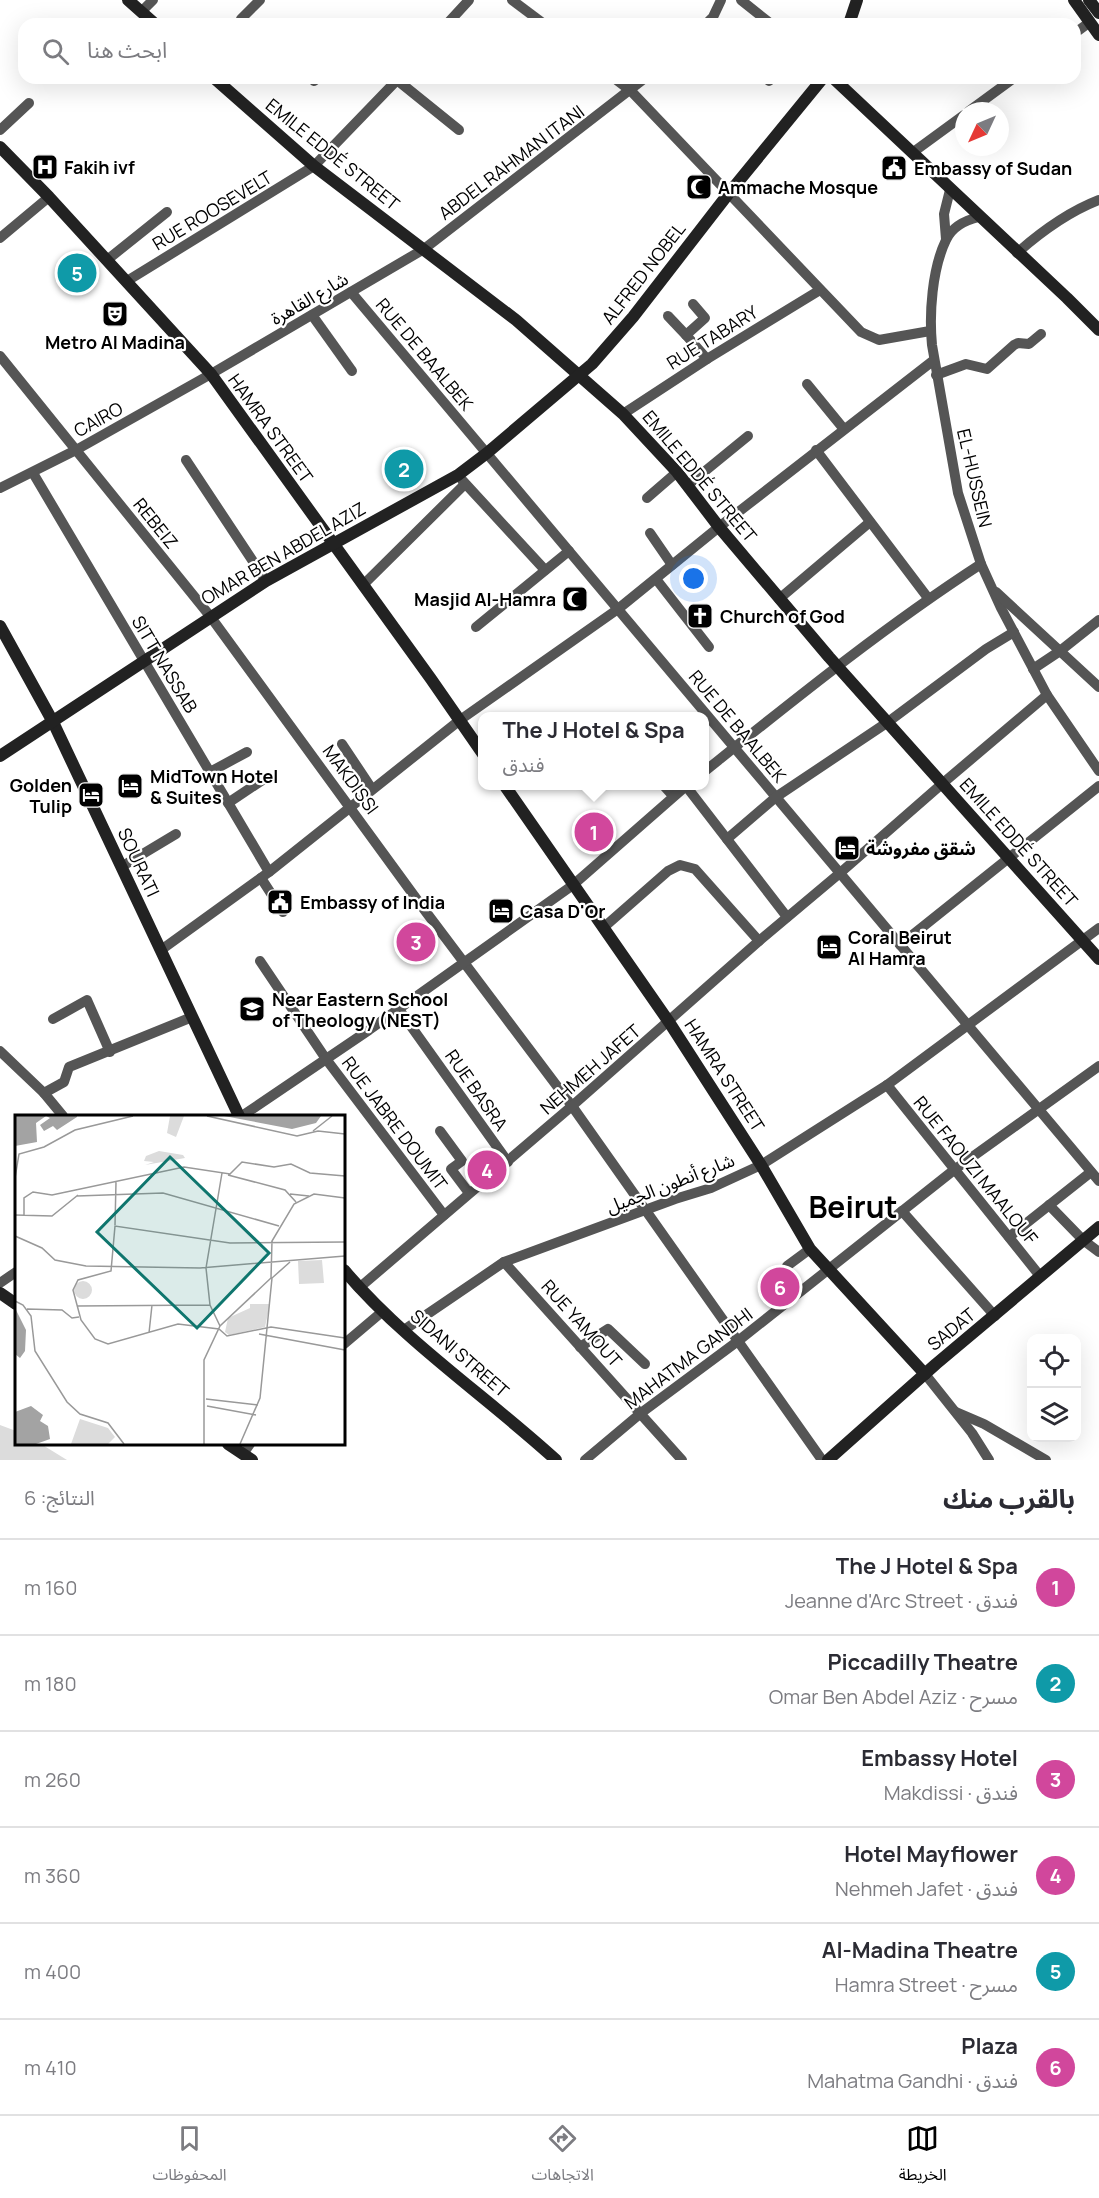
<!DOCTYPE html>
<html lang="ar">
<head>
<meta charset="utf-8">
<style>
	:root { --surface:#fff; --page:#f2f2f3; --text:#2b2b33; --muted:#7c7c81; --line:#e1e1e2; --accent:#000 }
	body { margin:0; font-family:Manrope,"Noto Sans Arabic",sans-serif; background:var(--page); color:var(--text); direction:rtl }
	.controls { position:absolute; right:18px; bottom:18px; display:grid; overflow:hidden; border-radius:12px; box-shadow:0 6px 24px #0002 }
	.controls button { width:54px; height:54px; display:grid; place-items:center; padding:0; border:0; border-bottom:2px solid var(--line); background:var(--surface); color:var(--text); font:30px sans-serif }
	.compass { position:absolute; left:955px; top:102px; width:54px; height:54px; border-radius:50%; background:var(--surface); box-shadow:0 6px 24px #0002; rotate:226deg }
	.you { position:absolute; left:694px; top:579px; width:21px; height:21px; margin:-15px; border:4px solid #fff; border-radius:50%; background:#1a73e8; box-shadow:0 0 0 9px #1a73e833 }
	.badge { display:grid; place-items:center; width:39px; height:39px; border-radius:50%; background:var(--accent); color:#fff; font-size:20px; font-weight:700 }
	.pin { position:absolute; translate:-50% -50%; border:3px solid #fff; box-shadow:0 2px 6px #0006 }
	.popup { position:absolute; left:478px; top:712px; width:231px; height:78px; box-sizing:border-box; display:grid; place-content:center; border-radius:12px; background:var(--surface); filter:drop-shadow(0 2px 4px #0005); font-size:20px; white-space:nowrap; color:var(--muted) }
	.popup b { font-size:22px; color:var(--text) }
	.popup::after { content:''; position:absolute; left:50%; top:100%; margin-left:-12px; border:12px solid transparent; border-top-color:var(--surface) }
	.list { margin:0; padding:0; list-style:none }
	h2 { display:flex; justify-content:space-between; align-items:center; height:78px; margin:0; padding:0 24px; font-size:26px }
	h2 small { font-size:20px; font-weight:400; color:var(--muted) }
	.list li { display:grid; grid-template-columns:39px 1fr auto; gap:18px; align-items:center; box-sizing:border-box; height:96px; padding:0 24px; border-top:2px solid var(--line) }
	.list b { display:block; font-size:22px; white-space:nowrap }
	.list p { margin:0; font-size:20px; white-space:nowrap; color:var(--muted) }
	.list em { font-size:20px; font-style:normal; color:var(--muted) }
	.icon { flex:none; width:33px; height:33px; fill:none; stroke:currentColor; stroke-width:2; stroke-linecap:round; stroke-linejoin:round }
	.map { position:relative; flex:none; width:1099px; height:1460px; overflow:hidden; direction:ltr }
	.search { position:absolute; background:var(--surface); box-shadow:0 6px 24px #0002; left:18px; right:18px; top:18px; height:66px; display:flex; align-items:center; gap:15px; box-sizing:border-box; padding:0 21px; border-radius:18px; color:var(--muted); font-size:22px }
	.sheet { height:654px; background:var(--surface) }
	nav { display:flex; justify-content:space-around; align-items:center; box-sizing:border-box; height:84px; border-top:2px solid var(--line); background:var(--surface); font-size:16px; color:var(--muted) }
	nav a { display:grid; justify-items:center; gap:3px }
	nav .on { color:var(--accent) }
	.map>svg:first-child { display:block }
</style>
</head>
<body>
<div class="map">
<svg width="1099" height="1460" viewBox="0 0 1099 1460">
	<rect width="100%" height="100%" fill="#fff"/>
	<path fill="#dcdcdc" d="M0,1425L16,1431V1444H41L67,1460H0Z"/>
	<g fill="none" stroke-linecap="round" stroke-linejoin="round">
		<g stroke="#555" stroke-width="10">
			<path d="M512,0L544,24"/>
			<path d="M741,0L771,24"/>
			<path d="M141,12L153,0"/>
			<path d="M241,19L260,0"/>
			<path d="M447,24L469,0"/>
			<path d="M706,24L713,17L721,0"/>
			<path d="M1075,33L1090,22"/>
			<path d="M614,78L631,91L861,332L879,340L930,331"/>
			<path d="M397,80L459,130"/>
			<path d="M314,81L318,78"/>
			<path d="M769,81L772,78"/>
			<path d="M969,111L1014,78"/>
			<path d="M0,130L29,103"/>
			<path d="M912,153L964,115"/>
			<path d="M979,217C966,220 952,227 946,240C932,269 929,314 932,345L958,493L981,564L1001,608L1047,695L1099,771"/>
			<path d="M0,238L49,197"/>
			<path d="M946,239L944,214L950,190"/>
			<path d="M1017,253C1042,231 1068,212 1099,200"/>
			<path d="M107,260L167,212"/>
			<path d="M127,281L314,166L399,78"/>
			<path d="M351,292L1099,1181"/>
			<path d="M693,304L705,318L686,335L707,359"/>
			<path d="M312,315L352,371"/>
			<path d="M668,316L686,335"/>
			<path d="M0,356L210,616L426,912L572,1106L822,1460"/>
			<path d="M936,375L966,364L987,369L1014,345L1018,343L1029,344L1041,334"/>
			<path d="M807,384L843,428"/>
			<path d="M623,414L707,359L820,290"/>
			<path d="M816,450L928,598"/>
			<path d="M186,460L266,581"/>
			<path d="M33,473L269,872"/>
			<path d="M462,480L545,570"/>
			<path d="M688,485L748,436"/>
			<path d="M0,488L76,450L211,374L424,249L645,78"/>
			<path d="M647,498L677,472"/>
			<path d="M650,533L672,565"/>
			<path d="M656,579L709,647"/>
			<path d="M363,585L465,484"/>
			<path d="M996,592L1099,687"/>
			<path d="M779,599L870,522"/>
			<path d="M476,627L569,551"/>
			<path d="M1033,669L1060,651L1099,620"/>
			<path d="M342,744L372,789"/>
			<path d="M705,771C795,699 884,627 981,564"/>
			<path d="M210,772L247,752"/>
			<path d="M664,786L673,796"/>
			<path d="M686,786L787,917"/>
			<path d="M228,803L267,777"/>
			<path d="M727,839L776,797L888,722L986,649L1014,632"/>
			<path d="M121,867L176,834"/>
			<path d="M261,878L283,912"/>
			<path d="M603,928L668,871L680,865L695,869L759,941"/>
			<path d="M900,945L1099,786"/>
			<path d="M161,950L269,872L460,720L618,609L719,527L934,360"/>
			<path d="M260,961L326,1059L444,1215"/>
			<path d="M398,1008L508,1162"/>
			<path d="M53,1019L87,1000L110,1052"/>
			<path d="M0,1051L44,1093L63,1116"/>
			<path d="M887,1085L1040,1276"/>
			<path d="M44,1093L64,1082L69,1067L192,1017"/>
			<path d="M242,1116L369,1030L573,885L686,786"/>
			<path d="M440,1131L462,1161L451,1169L469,1193"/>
			<path d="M1049,1205L1083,1240L1099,1252"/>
			<path d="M902,1211L995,1316"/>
			<path d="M1009,1237L1091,1172"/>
			<path d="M504,1262L682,1460"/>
			<path d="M787,1266L810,1249"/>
			<path d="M0,1283L16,1272"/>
			<path d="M359,1288L572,1106L759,941L840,873L943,783L1047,695"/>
			<path d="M404,1330L504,1262L675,1199L711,1188L761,1165L887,1085L1099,928"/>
			<path d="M344,1344L383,1311"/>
			<path d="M580,1347L608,1329L645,1364"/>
			<path d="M925,1374L972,1433L989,1460"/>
			<path d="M956,1412L984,1424L1046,1460"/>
			<path d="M243,1454L250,1444"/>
			<path d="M585,1460L641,1413L738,1341L954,1170L1099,1066"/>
		</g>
		<g stroke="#222" stroke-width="12">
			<path d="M128,0L155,24"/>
			<path d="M1074,0L1099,35"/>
			<path d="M1089,0L1099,13"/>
			<path d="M849,24L857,0"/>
			<path d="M214,78L314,166L516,320L623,414L677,472L719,527L829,657L1099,959"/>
			<path d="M833,78L1067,298L1099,330"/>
			<path d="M0,147L49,197L211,374L431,679L483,754"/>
			<path d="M0,626L53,722L239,1116"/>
			<path d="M0,756L266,581L458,475L487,453L592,364L633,317L729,193L823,78"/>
			<path d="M505,786L669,1022L761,1165L810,1249L925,1374"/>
			<path d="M344,1270C405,1342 486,1396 556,1460"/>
			<path d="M0,1293L16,1304"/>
			<path d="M228,1444L252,1460"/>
			<path d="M828,1460L936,1364L1099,1227"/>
		</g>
	</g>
	<defs>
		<g id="hospital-square" transform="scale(1.35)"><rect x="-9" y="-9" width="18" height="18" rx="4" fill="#000" stroke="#fff"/><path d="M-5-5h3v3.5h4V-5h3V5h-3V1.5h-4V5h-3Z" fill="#fff"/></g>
		<g id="civic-square" transform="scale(1.35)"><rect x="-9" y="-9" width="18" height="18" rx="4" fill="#000" stroke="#fff"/><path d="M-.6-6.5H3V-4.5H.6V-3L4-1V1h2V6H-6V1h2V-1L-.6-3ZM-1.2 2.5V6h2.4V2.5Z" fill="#fff"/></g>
		<g id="mosque-square" transform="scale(1.35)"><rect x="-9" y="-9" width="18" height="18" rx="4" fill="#000" stroke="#fff"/><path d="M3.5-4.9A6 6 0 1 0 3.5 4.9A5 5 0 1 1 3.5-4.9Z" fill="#fff"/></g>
		<g id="theatre-square" transform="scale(1.35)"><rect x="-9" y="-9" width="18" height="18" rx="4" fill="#000" stroke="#fff"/><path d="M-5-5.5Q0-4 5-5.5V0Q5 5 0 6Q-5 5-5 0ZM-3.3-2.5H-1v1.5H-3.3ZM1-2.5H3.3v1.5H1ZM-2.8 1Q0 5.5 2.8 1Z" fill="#fff"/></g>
		<g id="church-square" transform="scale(1.35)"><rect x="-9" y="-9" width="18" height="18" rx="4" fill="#000" stroke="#fff"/><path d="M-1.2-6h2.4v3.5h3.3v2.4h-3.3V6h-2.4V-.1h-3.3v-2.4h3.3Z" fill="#fff"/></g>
		<g id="hotel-square" transform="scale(1.35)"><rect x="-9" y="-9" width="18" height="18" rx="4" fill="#000" stroke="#fff"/><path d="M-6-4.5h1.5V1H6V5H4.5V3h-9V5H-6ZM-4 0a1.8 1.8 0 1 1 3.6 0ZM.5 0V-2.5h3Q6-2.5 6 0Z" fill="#fff"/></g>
		<g id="university-square" transform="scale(1.35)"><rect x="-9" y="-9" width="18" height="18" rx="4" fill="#000" stroke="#fff"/><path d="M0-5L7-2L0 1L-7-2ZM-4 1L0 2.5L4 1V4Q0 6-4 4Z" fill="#fff"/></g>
	</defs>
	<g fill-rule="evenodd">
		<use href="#hospital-square" x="45" y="167"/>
		<use href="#civic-square" x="894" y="168"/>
		<use href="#mosque-square" x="699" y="187"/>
		<use href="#theatre-square" x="115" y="314"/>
		<use href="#mosque-square" x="575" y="599"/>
		<use href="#church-square" x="700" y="616"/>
		<use href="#hotel-square" x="130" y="786"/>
		<use href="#hotel-square" x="91" y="795"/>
		<use href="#hotel-square" x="847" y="848"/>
		<use href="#civic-square" x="280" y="902"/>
		<use href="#hotel-square" x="501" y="911"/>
		<use href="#hotel-square" x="829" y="947"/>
		<use href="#university-square" x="252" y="1009"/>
	</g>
	<g text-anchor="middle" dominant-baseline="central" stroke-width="4.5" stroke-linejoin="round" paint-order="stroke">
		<g font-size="18" fill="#000" stroke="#fff">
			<text transform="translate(333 154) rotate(39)">EMILE EDDÉ STREET</text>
			<text transform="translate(511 162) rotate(-37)">ABDEL RAHMAN ITANI</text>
			<text transform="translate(212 210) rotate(-31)">RUE ROOSEVELT</text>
			<text transform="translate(643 273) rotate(-52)">ALFRED NOBEL</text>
			<text transform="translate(309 298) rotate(-30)">شارع القاهرة</text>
			<text transform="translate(712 337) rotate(-32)">RUE TABARY</text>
			<text transform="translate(425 354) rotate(50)">RUE DE BAALBEK</text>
			<text transform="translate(98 419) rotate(-29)">CAIRO</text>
			<text transform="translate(271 428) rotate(54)">HAMRA STREET</text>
			<text transform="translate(700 476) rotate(50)">EMILE EDDÉ STREET</text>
			<text transform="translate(975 478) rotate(77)">EL-HUSSEIN</text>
			<text transform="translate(156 523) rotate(51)">REBEIZ</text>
			<text transform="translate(283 553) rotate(-30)">OMAR BEN ABDEL AZIZ</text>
			<text transform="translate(165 664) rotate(59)">SITT NASSAB</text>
			<text transform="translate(738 726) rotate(50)">RUE DE BAALBEK</text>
			<text transform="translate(351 779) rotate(54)">MAKDISSI</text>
			<text transform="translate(1019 842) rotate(48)">EMILE EDDÉ STREET</text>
			<text transform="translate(139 862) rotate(65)">SOURATI</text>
			<text transform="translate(590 1069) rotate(-41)">NEHMEH JAFET</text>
			<text transform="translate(725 1075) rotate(57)">HAMRA STREET</text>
			<text transform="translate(477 1090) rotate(55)">RUE BASRA</text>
			<text transform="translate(395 1123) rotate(53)">RUE JABRE DOUMIT</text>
			<text transform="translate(976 1170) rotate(51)">RUE FAOUZI MAALOUF</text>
			<text transform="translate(670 1183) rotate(-21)">شارع أنطون الجميل</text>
			<text transform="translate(582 1323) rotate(48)">RUE YAMOUT</text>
			<text transform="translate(951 1329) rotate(-39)">SADAT</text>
			<text transform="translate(460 1353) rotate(41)">SIDANI STREET</text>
			<text transform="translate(688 1358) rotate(-37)">MAHATMA GANDHI</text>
		</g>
		<g font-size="18" font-weight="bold" fill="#000" stroke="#fff" text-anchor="start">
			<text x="64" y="167">Fakih ivf</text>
			<text x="914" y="168">Embassy of Sudan</text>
			<text x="718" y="187">Ammache Mosque</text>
			<text x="115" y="342" text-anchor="middle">Metro Al Madina</text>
			<text x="556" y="599" text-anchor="end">Masjid Al-Hamra</text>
			<text x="720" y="616">Church of God</text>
			<text x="150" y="776">MidTown Hotel<tspan x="150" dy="21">&amp; Suites</tspan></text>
			<text x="72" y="785" text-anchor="end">Golden<tspan x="72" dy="21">Tulip</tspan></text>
			<text x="866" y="848">شقق مفروشة</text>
			<text x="300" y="902">Embassy of India</text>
			<text x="520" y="911">Casa D'Or</text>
			<text x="848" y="937">Coral Beirut<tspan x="848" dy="21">Al Hamra</tspan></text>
			<text x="272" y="999">Near Eastern School<tspan x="272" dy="21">of Theology (NEST)</tspan></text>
		</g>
		<g font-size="30" font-weight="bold" fill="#000" stroke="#fff">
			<text x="853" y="1206">Beirut</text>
		</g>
	</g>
	<g transform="translate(15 1115)">
		<rect width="330" height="330" fill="#fff"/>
		<path d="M155,1H169L161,22L152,18ZM144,36L168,40L170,43L130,50L139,47L129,46L131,41ZM307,145L309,168L284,169L283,146ZM59 175a9 9 0 1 1 18 0a9 9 0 1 1-18 0ZM235,189H255L250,212L214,220L210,217L213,203L235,193ZM65,304L93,313L100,322L93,329H56Z" fill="#dcdcdc"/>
		<path d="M0,1H62V2L42,15L38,11L29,16L25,10L35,3L31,1L21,8L22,27L0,31ZM209,1H306L301,8L277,14ZM0,193L11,215L10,236L5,243L0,239ZM16,291L28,300L25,306L33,311L35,324L21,329H0V297Z" fill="#a3a3a3"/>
		<path fill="none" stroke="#999" stroke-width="1.5" d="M192,1L282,21L303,16L330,19M298,16L317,1M213,60L270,75L281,87M0,63L4,39L29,32L60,15L118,1M275,79L294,81M62,81L148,78L264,111M0,100L37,101L63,80M9,100V83L18,77L37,80L169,52L215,59L227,47L259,52L276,49L295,58L330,61M100,110L101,67M0,121L27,133L40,145L71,151L185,153L330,141M330,127L215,128L100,111L96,156L63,165L58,175L66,205L80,224L93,229L163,209L204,214L212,221L256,212L330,223M0,186L8,190L16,201L20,236L52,287L65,299L93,308L109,329M62,191L195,190M12,194L47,195L57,203L64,202M205,211L195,190L191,153L207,58M134,218L137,190M244,219L330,235M191,284L243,290M192,291L241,300M189,329V245L205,211L256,163L257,126L279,89L299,79L330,83M225,329L245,283L257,163L275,147"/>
		<path fill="#0f766e" fill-opacity="0.15" stroke="#0f766e" stroke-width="3" d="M155,42L254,138L182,213L82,117Z"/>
		<rect width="330" height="330" fill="none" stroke="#000" stroke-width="3"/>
	</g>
</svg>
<div class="controls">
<button><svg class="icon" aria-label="locate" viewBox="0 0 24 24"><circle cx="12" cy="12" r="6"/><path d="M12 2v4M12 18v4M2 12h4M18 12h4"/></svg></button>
<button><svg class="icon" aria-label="layers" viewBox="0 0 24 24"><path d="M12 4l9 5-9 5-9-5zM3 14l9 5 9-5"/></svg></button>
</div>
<svg class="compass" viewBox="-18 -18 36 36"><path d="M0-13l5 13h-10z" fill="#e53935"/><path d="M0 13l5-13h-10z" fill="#7c7c81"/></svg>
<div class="you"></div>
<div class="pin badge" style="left:594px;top:832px;background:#d1479c">1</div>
<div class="popup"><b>The J Hotel &amp; Spa</b>فندق</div>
<div class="pin badge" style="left:404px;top:469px;background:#0f9aa8">2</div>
<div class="pin badge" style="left:416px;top:942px;background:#d1479c">3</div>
<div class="pin badge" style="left:487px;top:1170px;background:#d1479c">4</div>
<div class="pin badge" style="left:77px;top:273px;background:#0f9aa8">5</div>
<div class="pin badge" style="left:780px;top:1287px;background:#d1479c">6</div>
<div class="search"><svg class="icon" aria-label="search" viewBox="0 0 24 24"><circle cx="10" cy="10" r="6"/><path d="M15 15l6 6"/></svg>ابحث هنا</div>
</div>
<section class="sheet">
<h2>بالقرب منك<small>النتائج: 6</small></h2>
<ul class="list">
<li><span class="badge" style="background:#d1479c">1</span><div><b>The J Hotel &amp; Spa</b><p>فندق · Jeanne d'Arc Street</p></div><em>160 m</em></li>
<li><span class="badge" style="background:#0f9aa8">2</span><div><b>Piccadilly Theatre</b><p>مسرح · Omar Ben Abdel Aziz</p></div><em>180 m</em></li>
<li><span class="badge" style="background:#d1479c">3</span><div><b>Embassy Hotel</b><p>فندق · Makdissi</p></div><em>260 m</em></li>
<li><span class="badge" style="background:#d1479c">4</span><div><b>Hotel Mayflower</b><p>فندق · Nehmeh Jafet</p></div><em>360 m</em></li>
<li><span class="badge" style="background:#0f9aa8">5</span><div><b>Al-Madina Theatre</b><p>مسرح · Hamra Street</p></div><em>400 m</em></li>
<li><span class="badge" style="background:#d1479c">6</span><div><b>Plaza</b><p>فندق · Mahatma Gandhi</p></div><em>410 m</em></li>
</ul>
</section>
<nav>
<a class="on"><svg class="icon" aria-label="map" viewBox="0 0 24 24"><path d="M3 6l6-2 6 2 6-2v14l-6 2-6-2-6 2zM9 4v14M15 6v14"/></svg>الخريطة</a>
<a><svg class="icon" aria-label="directions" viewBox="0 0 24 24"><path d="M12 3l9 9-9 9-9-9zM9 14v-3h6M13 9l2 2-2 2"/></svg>الاتجاهات</a>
<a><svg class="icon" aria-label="saved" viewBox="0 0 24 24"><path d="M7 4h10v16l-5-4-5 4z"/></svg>المحفوظات</a>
</nav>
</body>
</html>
